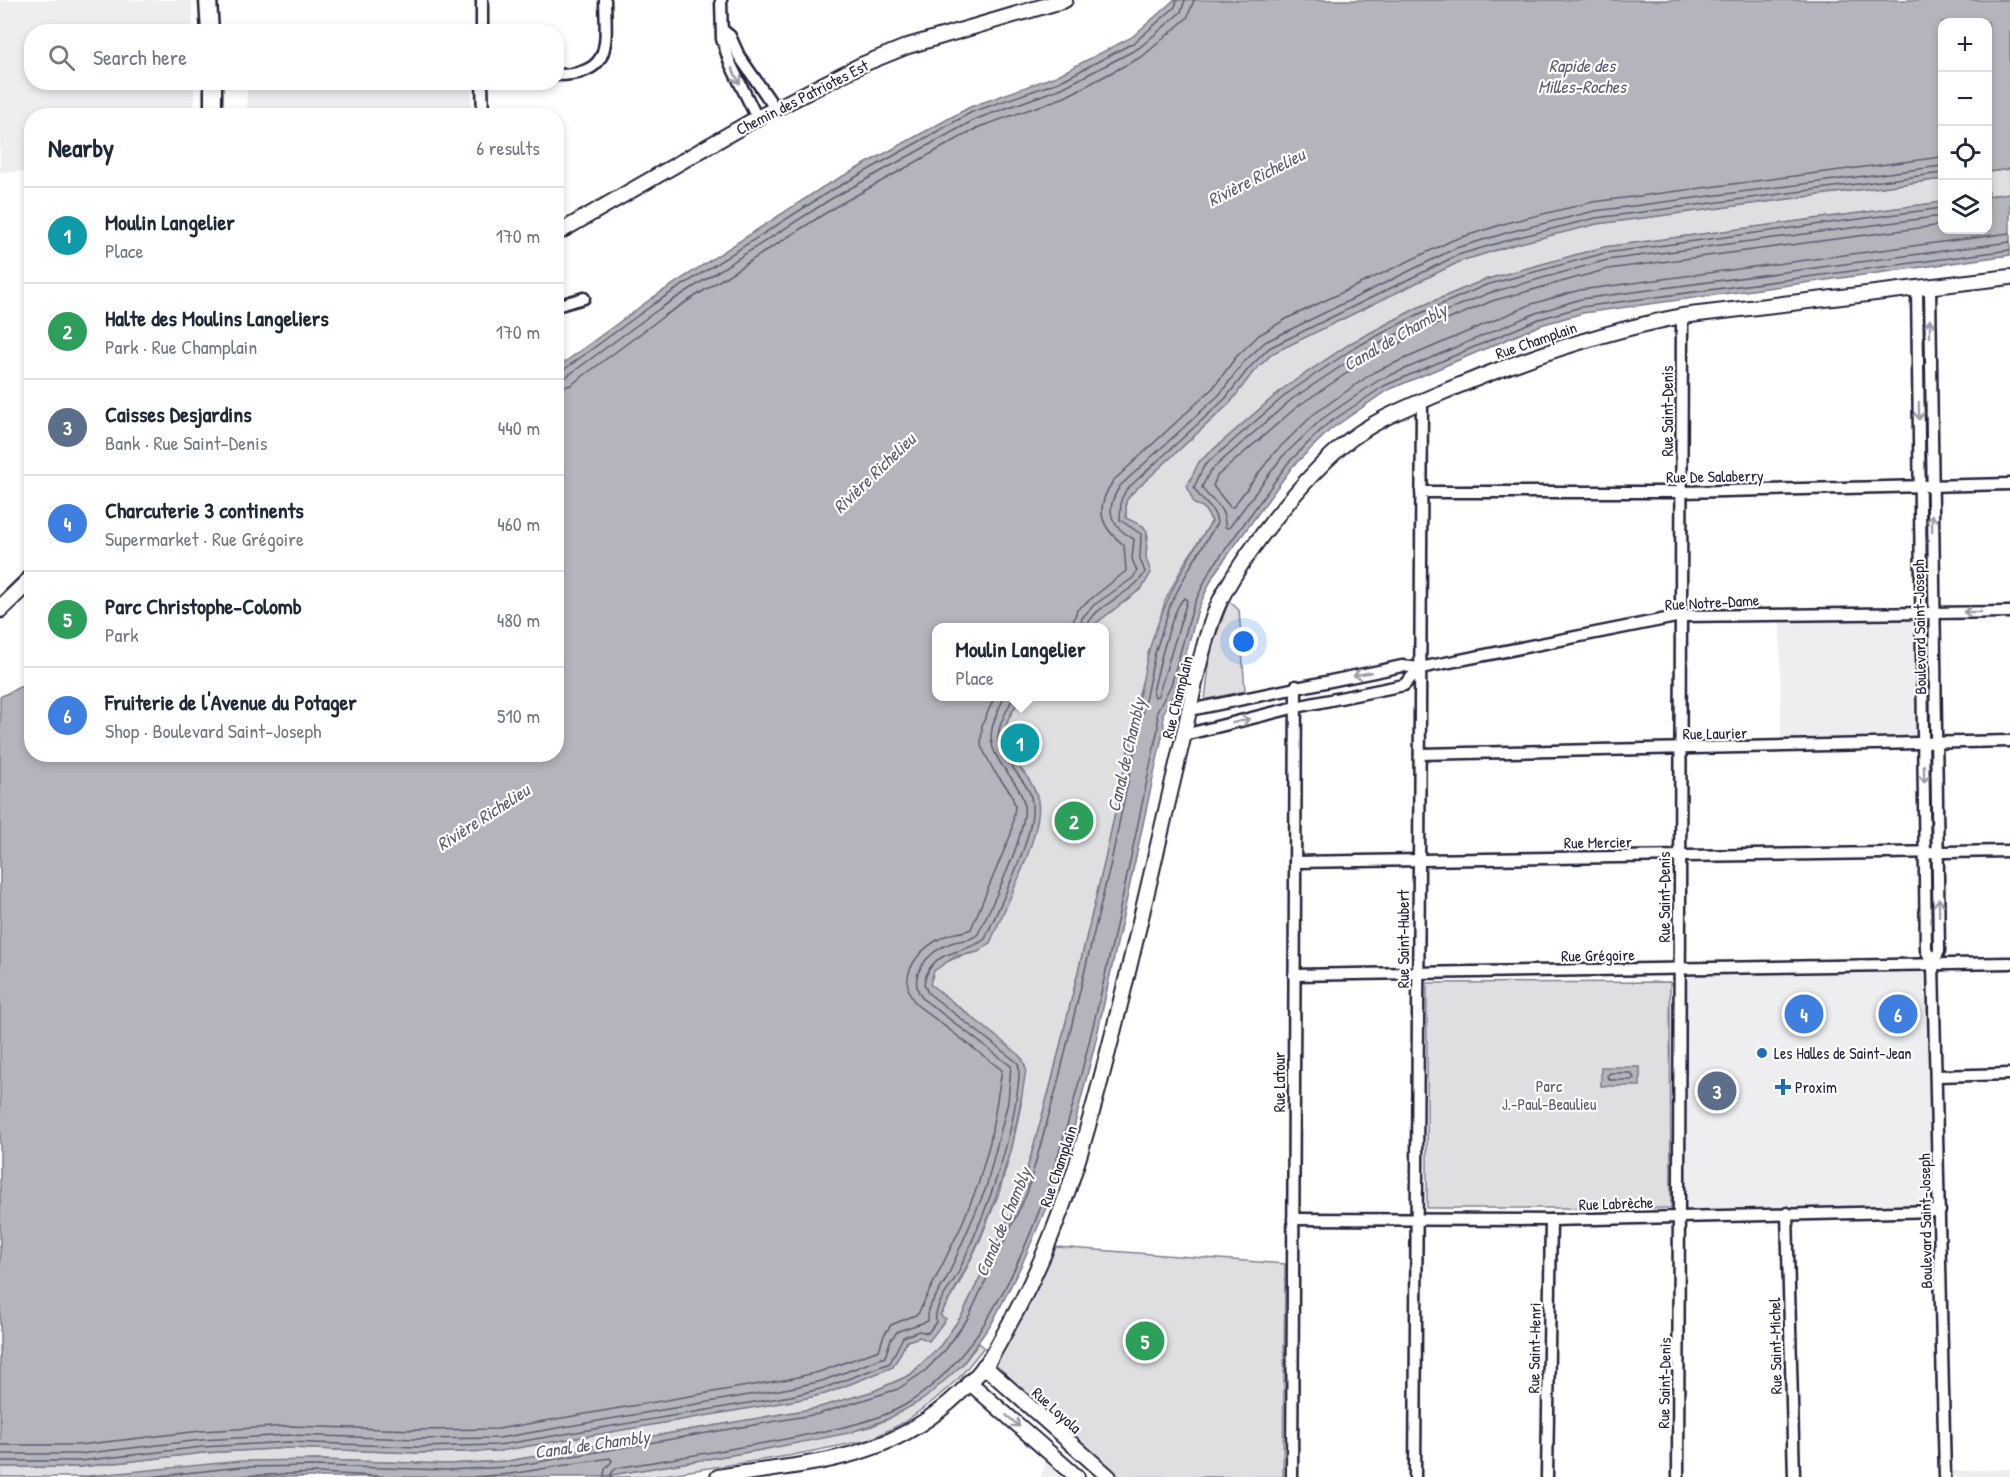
<!DOCTYPE html>
<html lang="en">
<head>
<meta charset="utf-8">
<style>
	:root { --surface:#fff; --page:#f2f2f3; --text:#1f2937; --muted:#747a83; --line:#e0e1e3; --accent:#b45309 }
	body { margin:0; font-family:"Patrick Hand",sans-serif; background:var(--page); color:var(--text) }
	.controls { position:absolute; right:18px; top:18px; display:grid; overflow:hidden; border-radius:12px; box-shadow:0 3px 9px #0003 }
	.controls button { width:54px; height:54px; display:grid; place-items:center; padding:0; border:0; border-bottom:2px solid var(--line); background:var(--surface); color:var(--text); font:30px sans-serif }
	.you { position:absolute; left:1244px; top:642px; width:21px; height:21px; margin:-15px; border:4px solid #fff; border-radius:50%; background:#1a73e8; box-shadow:0 0 0 9px #1a73e833 }
	.badge { display:grid; place-items:center; width:39px; height:39px; border-radius:50%; background:var(--accent); color:#fff; font-size:20px; font-weight:700 }
	.pin { position:absolute; translate:-50% -50%; border:3px solid #fff; box-shadow:0 2px 6px #0006 }
	.popup { position:absolute; left:932px; top:623px; width:177px; height:78px; box-sizing:border-box; display:grid; place-content:center; border-radius:12px; background:var(--surface); filter:drop-shadow(0 2px 4px #0005); font-size:20px; white-space:nowrap; color:var(--muted) }
	.popup b { font-size:22px; color:var(--text) }
	.popup::after { content:''; position:absolute; left:50%; top:100%; margin-left:-12px; border:12px solid transparent; border-top-color:var(--surface) }
	.list { margin:0; padding:0; list-style:none }
	h2 { display:flex; justify-content:space-between; align-items:center; height:78px; margin:0; padding:0 24px; font-size:26px }
	h2 small { font-size:20px; font-weight:400; color:var(--muted) }
	.list li { display:grid; grid-template-columns:39px 1fr auto; gap:18px; align-items:center; box-sizing:border-box; height:96px; padding:0 24px; border-top:2px solid var(--line) }
	.list b { display:block; font-size:22px; white-space:nowrap }
	.list p { margin:0; font-size:20px; white-space:nowrap; color:var(--muted) }
	.list em { font-size:20px; font-style:normal; color:var(--muted) }
	.icon { flex:none; width:33px; height:33px; fill:none; stroke:currentColor; stroke-width:2; stroke-linecap:round; stroke-linejoin:round }
	.map { position:relative; flex:none; width:2010px; height:1477px; overflow:hidden }
	.search { position:absolute; background:var(--surface); box-shadow:0 3px 9px #0003; left:24px; top:24px; width:540px; height:66px; display:flex; align-items:center; gap:15px; box-sizing:border-box; padding:0 21px; border-radius:24px; color:var(--muted); font-size:22px }
	.panel { position:absolute; background:var(--surface); box-shadow:0 3px 9px #0003; left:24px; top:108px; width:540px; height:654px; border-radius:24px }
	.map>svg:first-child { display:block }
</style>
</head>
<body>
<div class="map">
<svg width="2010" height="1477" viewBox="0 0 2010 1477">
	<rect width="100%" height="100%" fill="#fff"/>
	<filter id="ink" filterUnits="userSpaceOnUse"><feTurbulence type="fractalNoise" baseFrequency=".0167" numOctaves="2"/><feDisplacementMap in="SourceGraphic" scale="12" xChannelSelector="R" yChannelSelector="G"/><feConvolveMatrix kernelMatrix="1 2 1 2 8 2 1 2 1" color-interpolation-filters="sRGB"/></filter>
	<g filter="url(#ink)">
		<g fill="#eeeef1">
			<path d="M0,0H192L193,31L32,32V82L194,83V115L32,116L31,172H0Z"/>
			<path d="M247,86H472L471,115H247Z"/>
			<path d="M1922,612L1924,743L1781,746L1780,620Z"/>
			<path d="M1933,964L1940,1211L1681,1216L1679,969Z"/>
			<path d="M1048,1452L1078,1477H1041Z"/>
			<path d="M2010,1469V1477H1952V1471Z"/>
		</g>
		<g fill="#dfdfe2" stroke="#80808e" stroke-width="1.5">
			<path d="M2010,169V193L1988,196V172Z"/>
			<path d="M1942,179V202L1604,247L1484,280L1417,308L1351,343L1284,388L1199,462L1203,507L1212,521L1184,564L1165,601L1134,711L1136,712L1105,860L1051,1084L1021,1191L962,1315L941,1345L910,1375L874,1391L817,1408L508,1461L447,1464L317,1460L78,1477H0V1467H80L203,1453L290,1448L416,1453L500,1451L792,1401L825,1394L893,1367L907,1341L920,1337L940,1315L959,1284L980,1240L999,1193L1012,1148L1021,1105L1023,1060L957,1005L932,988C919,966 963,955 978,952L1013,758C997,731 1005,726 1019,700L1022,696H1104V628L1091,627L1142,588L1148,536L1143,526L1126,519V501L1131,494L1230,403L1253,372L1273,353L1461,261L1516,244L1597,224Z"/>
			<path d="M1229,601L1239,610L1245,691L1205,700L1211,649Z"/>
			<path d="M1670,982L1671,1208H1427V983Z"/>
			<path d="M1056,1247L1285,1264L1283,1477H1116L990,1367L1022,1315Z"/>
			<path d="M979,1343L984,1347L959,1378L933,1401L903,1423L869,1440L788,1456L650,1477H599L761,1450L870,1427L888,1419L962,1365Z"/>
		</g>
		<g fill="#b4b4bc" stroke="#7a7a88" stroke-width="1.5">
			<path d="M1174,0H2010V169L1988,172V22H1942V179L1597,224L1516,244L1461,261L1273,353L1253,372L1230,403L1131,494L1126,501V518L1143,526L1147,531L1146,558L1151,573L1142,588L1091,627L936,628V696L1022,697C1017,702 1014,709 1010,716C990,756 1031,765 1038,801C1044,832 1003,912 990,943L978,952L956,956L934,971L930,984L1017,1053L1023,1060L1026,1069C1014,1157 987,1239 940,1315L946,1319L929,1341L920,1337L907,1341L893,1367L825,1394L792,1401L500,1451L416,1453L290,1448L203,1453L80,1467H0V697L31,681L32,754H556L557,368L652,298L823,187L970,107L1056,76L1132,37Z"/>
			<path d="M2010,193V255L1583,313L1541,325L1386,391L1330,430L1292,467L1214,574L1198,609L1177,687L1163,714L1164,728L1096,1040L1073,1131L1053,1192L1022,1264L993,1321L962,1365L924,1399L888,1419L849,1433L761,1450L599,1477H78L241,1461L317,1460L447,1464L508,1461L817,1408L874,1391L910,1375L941,1345L962,1315L1021,1191L1051,1084L1105,860L1136,713L1134,712C1141,696 1144,670 1149,650C1163,603 1184,563 1212,521L1203,507L1194,504L1187,486L1199,462L1284,388L1351,343L1417,308L1484,280L1604,247L1942,202V230H1988V196Z"/>
			<rect x="1601" y="1067" width="39" height="19"/>
		</g>
		<g fill="none" stroke-linecap="round" stroke-linejoin="round">
			<g stroke="#5c5c6f" stroke-width="1.5">
				<path d="M1942,216L1607,260L1489,293L1422,321L1358,355L1292,399L1210,471L1202,487C1208,501 1226,503 1225,527L1229,528L1282,457L1322,419L1379,380L1536,313L1581,299L2010,242"/>
				<path d="M1942,225L1608,269L1492,301L1426,329L1362,363L1298,406L1217,476L1213,486L1230,507H1233L1274,453L1314,414L1374,372L1532,304L1580,290L2010,233"/>
				<path d="M556,372L562,371L655,303L827,193L972,112L1059,82L1135,42L1175,7L1177,0"/>
				<path d="M556,380L566,377L659,309L831,199L976,119L1062,88L1139,48L1181,12L1185,0"/>
				<path d="M556,389L571,385L664,316L835,207L979,127L1065,97L1143,56L1187,18L1194,0"/>
				<path d="M1185,598L1187,601L1158,696L1155,697L1153,692C1157,675 1172,604 1185,598Z"/>
				<path d="M1071,628L1077,610L1126,571L1124,545C1099,526 1095,508 1113,481L1213,388L1236,357L1259,335L1288,318L1453,240L1510,222L1593,202L1942,157"/>
				<path d="M1080,628L1082,618L1094,605L1133,578L1137,571L1132,559L1134,539C1110,526 1104,510 1120,486L1220,394L1243,363L1265,342L1456,248L1513,231L1595,211L1942,166"/>
				<path d="M1087,628C1090,606 1135,594 1145,572L1140,559L1141,534L1120,520L1121,500L1126,490L1225,399L1249,368L1269,348L1458,255L1515,238L1596,218L1942,173"/>
				<path d="M1610,1073H1631L1634,1078L1631,1080H1610L1607,1076Z"/>
				<path d="M0,1445H79L201,1431L289,1426L416,1430L498,1429L789,1379L819,1372L879,1350L884,1335L891,1325L918,1314L959,1231L978,1185L990,1142L1002,1070L917,1005C893,978 920,945 948,935C956,932 964,933 971,929L1011,834L1015,806L1011,793L994,771L981,746L982,725L995,696"/>
				<path d="M0,1454H79L202,1440L289,1435L416,1439L499,1438L790,1388L822,1381L885,1357L891,1339L898,1331L928,1321V1309L947,1278L986,1188L1008,1102L1011,1066L923,999C905,976 929,951 951,943C961,939 970,942 978,934C992,904 1028,834 1024,804C1023,795 1017,786 1012,779C985,744 986,735 1005,696"/>
				<path d="M0,1461H80L202,1447L289,1442L416,1447L499,1445L791,1396L824,1388L890,1363L903,1337L919,1331L928,1333L936,1322C933,1306 950,1289 958,1273C984,1216 1008,1157 1017,1094C1018,1084 1021,1073 1018,1063L928,993L924,984C930,947 964,956 985,939C999,906 1035,838 1032,804C1032,795 1026,785 1021,779C992,741 992,738 1014,696"/>
				<path d="M149,1477L241,1467L317,1466L447,1470L509,1467L818,1414L898,1389L925,1371L946,1349L968,1318L1027,1193L1057,1086L1111,862L1155,653L1171,603L1190,567L1217,523C1216,507 1199,501 1194,487L1204,466L1288,393L1354,348L1419,314L1486,285L1605,253L1942,208"/>
				<path d="M214,1477L317,1473L397,1477"/>
				<path d="M474,1477L510,1474L610,1458L612,1461L605,1469L604,1477"/>
				<path d="M611,1477L612,1472L617,1468C680,1457 744,1448 806,1435C840,1428 875,1422 905,1405C1022,1335 1070,1121 1100,997C1121,908 1139,818 1158,728L1157,712L1171,685L1193,607L1209,572L1288,463L1326,425L1384,386L1539,319L1581,307L2010,250"/>
			</g>
			<g stroke="#22223b" stroke-width="15">
				<g id="minor">
					<path d="M482,0V32"/>
					<path d="M721,0L722,39L730,63L757,118"/>
					<path d="M724,31L730,36L739,56L775,108"/>
					<path d="M556,75C613,75 606,44 605,0"/>
					<path d="M482,82L483,116"/>
					<path d="M1930,288L1939,951L1933,964"/>
					<path d="M1917,290L1926,950L1933,964L1945,1477"/>
					<path d="M556,306L584,298"/>
					<path d="M1421,492H1682L2010,484"/>
					<path d="M1190,710L1384,670L1402,666L1420,668L1681,616L2010,612"/>
					<path d="M1184,735L1296,707L1404,685L1420,668"/>
					<path d="M1420,754L2010,741"/>
					<path d="M1295,862L2010,851"/>
					<path d="M1294,975L2010,963"/>
					<path d="M1937,1076L2010,1074"/>
					<path d="M1787,1213L1794,1477"/>
					<path d="M1293,1219L1551,1220L1940,1211"/>
					<path d="M1292,1477L1296,686"/>
					<path d="M1415,1477L1422,401"/>
					<path d="M1547,1477L1551,1220"/>
					<path d="M1678,1477L1682,316"/>
				</g>
			</g>
			<g stroke="#22223b" stroke-width="18">
				<g id="tertiary">
					<path d="M556,234L757,118L861,65L908,46L1065,0"/>
					<path d="M984,1366L1109,1477"/>
					<path d="M969,1382L1077,1477"/>
					<path d="M718,1477C780,1467 849,1464 905,1433C936,1416 965,1391 987,1363C998,1347 1006,1329 1016,1312C1060,1230 1085,1142 1108,1052C1134,952 1156,852 1180,751C1191,706 1200,647 1218,605C1239,559 1302,480 1341,447C1368,423 1403,409 1436,395C1516,361 1597,333 1682,316L2010,277"/>
				</g>
			</g>
			<g stroke="#22223b" stroke-width="21">
				<g id="primary">
					<path d="M208,0L210,32"/>
					<path d="M213,82V116"/>
					<path d="M0,609L32,578"/>
				</g>
			</g>
			<use href="#minor" stroke="#fff" stroke-width="10"/>
			<use href="#tertiary" stroke="#fff" stroke-width="14"/>
			<use href="#primary" stroke="#fff" stroke-width="16"/>
		</g>
		<defs><path id="oneway-shaft" d="M-6 0H5M1.5-3L5.5 0L1.5 3" fill="none" stroke-width="1.6" stroke-linecap="round" stroke-linejoin="round" transform="scale(1.5)"/></defs>
		<g stroke="#9c9ca7">
			<use href="#oneway-shaft" transform="translate(736 76) rotate(63)"/>
			<use href="#oneway-shaft" transform="translate(1930 328) rotate(-90)"/>
			<use href="#oneway-shaft" transform="translate(1919 411) rotate(89)"/>
			<use href="#oneway-shaft" transform="translate(1932 523) rotate(-91)"/>
			<use href="#oneway-shaft" transform="translate(1972 612) rotate(180)"/>
			<use href="#oneway-shaft" transform="translate(1362 674) rotate(169)"/>
			<use href="#oneway-shaft" transform="translate(1241 721) rotate(-14)"/>
			<use href="#oneway-shaft" transform="translate(1924 774) rotate(89)"/>
			<use href="#oneway-shaft" transform="translate(1939 907) rotate(-91)"/>
			<use href="#oneway-shaft" transform="translate(1013 1421) rotate(41)"/>
		</g>
	</g>
	<g fill="#1f6fb2" stroke="#fff" stroke-width="2">
		<circle cx="1762" cy="1053" r="6"/>
		<path d="M1780 1078h6v6h6v6h-6v6h-6v-6h-6v-6h6z"/>
	</g>
	<g text-anchor="middle" dominant-baseline="central" stroke-width="4.5" stroke-linejoin="round" paint-order="stroke">
		<g font-size="16" fill="#22223b" stroke="#fff">
			<text transform="translate(802 97) rotate(-27)">Chemin des Patriotes Est</text>
			<text transform="translate(1536 340) rotate(-19)">Rue Champlain</text>
			<text transform="translate(1667 411) rotate(-90)">Rue Saint-Denis</text>
			<text transform="translate(1715 476) rotate(-1)">Rue De Salaberry</text>
			<text transform="translate(1712 602) rotate(-3)">Rue Notre-Dame</text>
			<text transform="translate(1919 627) rotate(-91)">Boulevard Saint-Joseph</text>
			<text transform="translate(1177 697) rotate(-76)">Rue Champlain</text>
			<text transform="translate(1715 733) rotate(-1)">Rue Laurier</text>
			<text transform="translate(1598 842) rotate(-1)">Rue Mercier</text>
			<text transform="translate(1664 897) rotate(-90)">Rue Saint-Denis</text>
			<text transform="translate(1403 939) rotate(-90)">Rue Saint-Hubert</text>
			<text transform="translate(1598 955) rotate(-1)">Rue Grégoire</text>
			<text transform="translate(1279 1082) rotate(-90)">Rue Latour</text>
			<text transform="translate(1058 1166) rotate(-71)">Rue Champlain</text>
			<text transform="translate(1616 1203) rotate(-2)">Rue Labrèche</text>
			<text transform="translate(1925 1221) rotate(-91)">Boulevard Saint-Joseph</text>
			<text transform="translate(1775 1346) rotate(-91)">Rue Saint-Michel</text>
			<text transform="translate(1534 1348) rotate(-89)">Rue Saint-Henri</text>
			<text transform="translate(1664 1383) rotate(-89)">Rue Saint-Denis</text>
			<text transform="translate(1057 1410) rotate(42)">Rue Loyola</text>
		</g>
		<g font-size="16" fill="#22223b" stroke="#fff" text-anchor="start">
			<text x="1774" y="1053">Les Halles de Saint-Jean</text>
			<text x="1795" y="1087">Proxim</text>
		</g>
		<g font-size="16" fill="#5b5b6d" stroke="#fff">
			<text x="1549" y="1086">Parc<tspan x="1549" dy="18">J.-Paul-Beaulieu</tspan></text>
		</g>
		<g font-size="18" font-style="italic" fill="#5c5c6f" stroke="#fff">
			<text x="1582" y="65">Rapide des<tspan x="1582" dy="21">Milles-Roches</tspan></text>
			<text transform="translate(1256 177) rotate(-27)">Rivière Richelieu</text>
			<text transform="translate(1395 337) rotate(-30)">Canal de Chambly</text>
			<text transform="translate(874 473) rotate(-44)">Rivière Richelieu</text>
			<text transform="translate(1126 755) rotate(-77)">Canal de Chambly</text>
			<text transform="translate(483 817) rotate(-33)">Rivière Richelieu</text>
			<text transform="translate(1003 1222) rotate(-67)">Canal de Chambly</text>
			<text transform="translate(592 1444) rotate(-8)">Canal de Chambly</text>
		</g>
	</g>
</svg>
<div class="controls">
<button>+</button>
<button>−</button>
<button><svg class="icon" aria-label="locate" viewBox="0 0 24 24"><circle cx="12" cy="12" r="6"/><path d="M12 2v4M12 18v4M2 12h4M18 12h4"/></svg></button>
<button><svg class="icon" aria-label="layers" viewBox="0 0 24 24"><path d="M12 4l9 5-9 5-9-5zM3 14l9 5 9-5"/></svg></button>
</div>
<div class="you"></div>
<div class="pin badge" style="left:1020px;top:743px;background:#0f9aa8">1</div>
<div class="popup"><b>Moulin Langelier</b>Place</div>
<div class="pin badge" style="left:1074px;top:821px;background:#2e9e5b">2</div>
<div class="pin badge" style="left:1717px;top:1091px;background:#5c6f8a">3</div>
<div class="pin badge" style="left:1804px;top:1014px;background:#3f7fe0">4</div>
<div class="pin badge" style="left:1145px;top:1341px;background:#2e9e5b">5</div>
<div class="pin badge" style="left:1898px;top:1014px;background:#3f7fe0">6</div>
<div class="search"><svg class="icon" aria-label="search" viewBox="0 0 24 24"><circle cx="10" cy="10" r="6"/><path d="M15 15l6 6"/></svg>Search here</div>
<section class="panel">
<h2>Nearby<small>6 results</small></h2>
<ul class="list">
<li><span class="badge" style="background:#0f9aa8">1</span><div><b>Moulin Langelier</b><p>Place</p></div><em>170 m</em></li>
<li><span class="badge" style="background:#2e9e5b">2</span><div><b>Halte des Moulins Langeliers</b><p>Park · Rue Champlain</p></div><em>170 m</em></li>
<li><span class="badge" style="background:#5c6f8a">3</span><div><b>Caisses Desjardins</b><p>Bank · Rue Saint-Denis</p></div><em>440 m</em></li>
<li><span class="badge" style="background:#3f7fe0">4</span><div><b>Charcuterie 3 continents</b><p>Supermarket · Rue Grégoire</p></div><em>460 m</em></li>
<li><span class="badge" style="background:#2e9e5b">5</span><div><b>Parc Christophe-Colomb</b><p>Park</p></div><em>480 m</em></li>
<li><span class="badge" style="background:#3f7fe0">6</span><div><b>Fruiterie de l'Avenue du Potager</b><p>Shop · Boulevard Saint-Joseph</p></div><em>510 m</em></li>
</ul>
</section>
</div>
</body>
</html>
